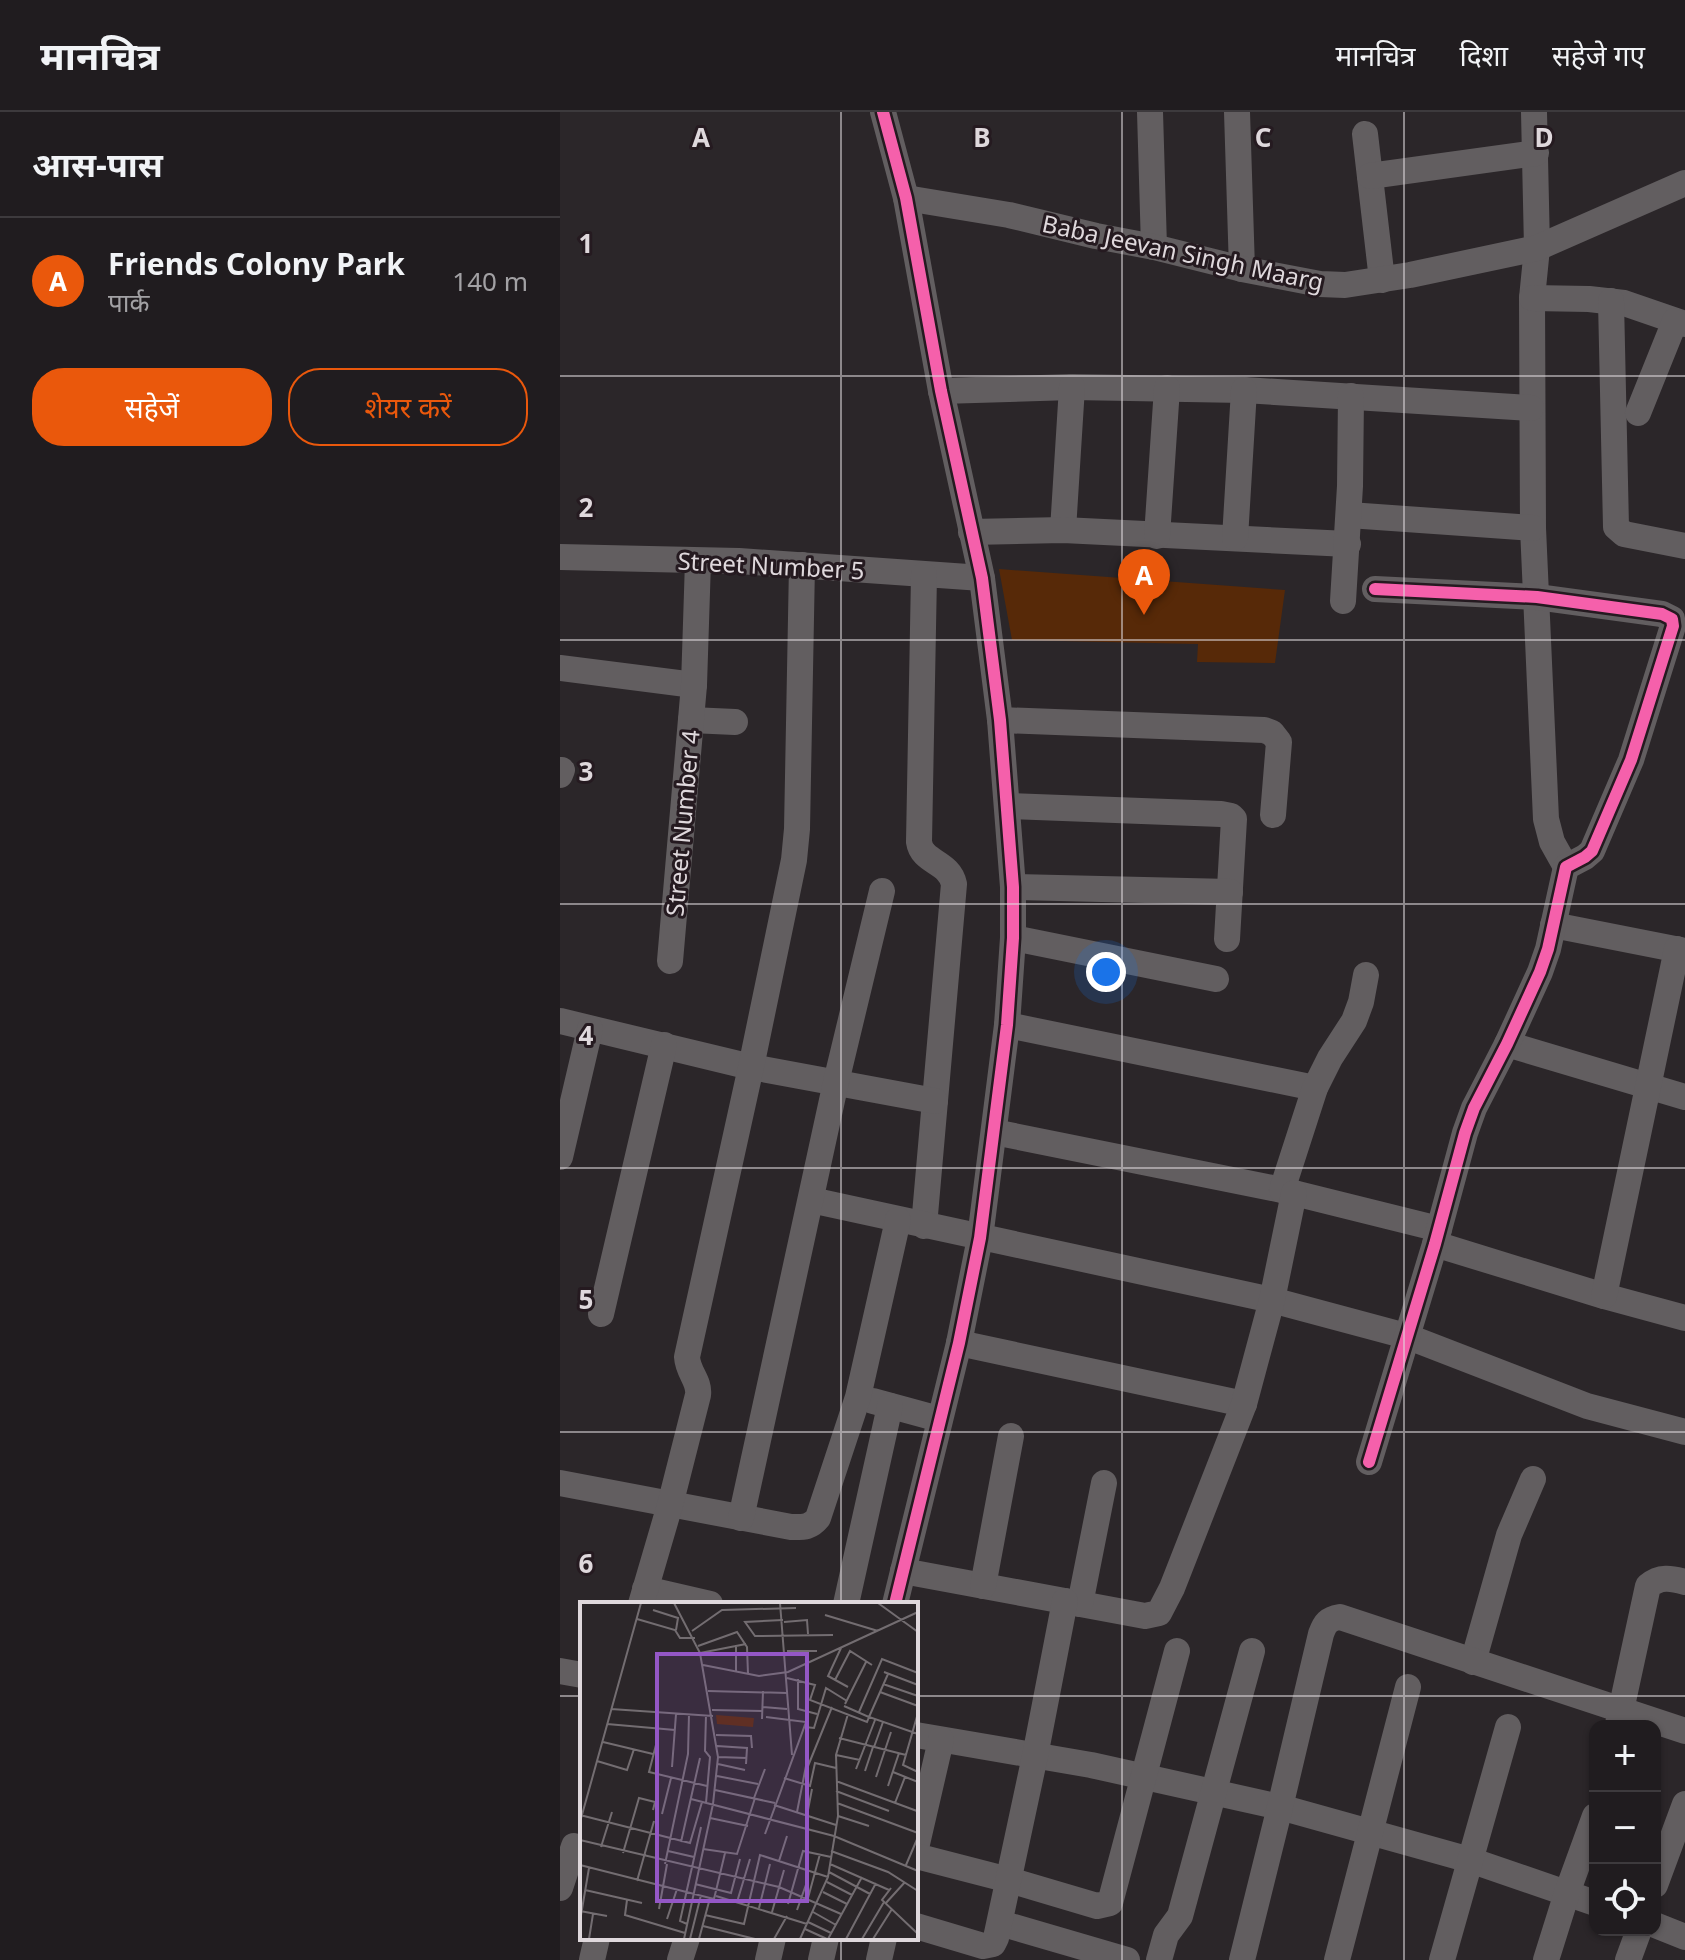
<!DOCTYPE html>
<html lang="hi">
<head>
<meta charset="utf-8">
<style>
	:root { --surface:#201c1f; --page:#282528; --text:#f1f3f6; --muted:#a2a1a4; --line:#3d3a3d; --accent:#ea580c }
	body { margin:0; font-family:"Noto Sans","Noto Sans Devanagari",sans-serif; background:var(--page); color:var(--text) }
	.controls { position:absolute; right:24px; bottom:24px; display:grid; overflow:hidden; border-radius:16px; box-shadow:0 2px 6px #0004 }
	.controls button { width:72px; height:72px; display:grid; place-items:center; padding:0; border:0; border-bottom:2px solid var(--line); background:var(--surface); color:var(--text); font:40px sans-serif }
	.you { position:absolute; left:546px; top:860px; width:28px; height:28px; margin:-20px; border:6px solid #fff; border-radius:50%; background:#1a73e8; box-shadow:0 0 0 12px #1a73e833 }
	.badge { display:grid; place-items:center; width:52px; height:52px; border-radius:50%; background:var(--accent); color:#fff; font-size:26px; font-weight:700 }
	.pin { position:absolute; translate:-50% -66px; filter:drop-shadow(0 2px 4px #0008) }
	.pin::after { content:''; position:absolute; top:42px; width:28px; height:24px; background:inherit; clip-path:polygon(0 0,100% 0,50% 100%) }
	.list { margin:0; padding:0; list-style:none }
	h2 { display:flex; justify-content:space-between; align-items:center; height:104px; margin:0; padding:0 32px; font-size:34px }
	h2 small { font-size:26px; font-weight:400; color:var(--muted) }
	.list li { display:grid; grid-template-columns:52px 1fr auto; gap:24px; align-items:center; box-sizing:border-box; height:128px; padding:0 32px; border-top:2px solid var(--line) }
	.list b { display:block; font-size:30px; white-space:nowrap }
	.list p { margin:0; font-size:26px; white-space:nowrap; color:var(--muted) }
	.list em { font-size:26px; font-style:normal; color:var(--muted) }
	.actions { display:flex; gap:16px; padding:24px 32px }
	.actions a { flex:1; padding:18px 0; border:2px solid var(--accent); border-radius:32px; text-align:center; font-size:28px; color:var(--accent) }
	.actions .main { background:var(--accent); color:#fff }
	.icon { flex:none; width:44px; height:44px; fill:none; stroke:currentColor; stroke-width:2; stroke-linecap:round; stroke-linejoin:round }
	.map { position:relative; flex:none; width:1125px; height:1848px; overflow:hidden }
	header { display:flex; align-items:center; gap:48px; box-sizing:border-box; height:112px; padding:0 40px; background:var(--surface); border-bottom:2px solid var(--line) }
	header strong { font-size:38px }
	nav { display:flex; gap:44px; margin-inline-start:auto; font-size:28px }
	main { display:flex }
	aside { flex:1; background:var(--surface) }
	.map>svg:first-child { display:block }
</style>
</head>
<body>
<header>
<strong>मानचित्र</strong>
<nav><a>मानचित्र</a><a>दिशा</a><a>सहेजे गए</a></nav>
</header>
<main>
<aside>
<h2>आस-पास<small></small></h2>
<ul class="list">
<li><span class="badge">A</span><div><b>Friends Colony Park</b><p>पार्क</p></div><em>140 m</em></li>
</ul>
<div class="actions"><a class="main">सहेजें</a><a>शेयर करें</a></div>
</aside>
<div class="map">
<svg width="1125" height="1848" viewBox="0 0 1125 1848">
	<rect width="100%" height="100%" fill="#2b2629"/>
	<path fill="#572908" d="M439,457L725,478L715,551L637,550L638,532L452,528Z"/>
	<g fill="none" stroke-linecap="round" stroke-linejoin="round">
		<g stroke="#625e60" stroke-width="26">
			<path d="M323,0L346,86L381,279L422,466L440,608L453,775V826L447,913L420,1126L399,1231L335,1492"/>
			<path d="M590,0L594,135"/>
			<path d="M677,0L682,157"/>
			<path d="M974,0L977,136L972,186L973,416L986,707L992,730L1006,755"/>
			<path d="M805,22L822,168"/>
			<path d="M810,64L976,41"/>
			<path d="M346,86L449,103L536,124L594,135L682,157L760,172L785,173L850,163L977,136L1125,71"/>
			<path d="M972,186L1029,187L1064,191L1125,212"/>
			<path d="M1051,189L1056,415L1064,422L1125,434"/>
			<path d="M381,279L512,275L684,278L971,296"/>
			<path d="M1078,301L1115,209"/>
			<path d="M789,403L973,416"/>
			<path d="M503,418L512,275"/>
			<path d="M411,420L503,418L788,432"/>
			<path d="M597,424L607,276"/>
			<path d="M675,426L684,278"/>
			<path d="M0,445L179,449L422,466"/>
			<path d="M364,463L359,730C362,751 389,749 394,772L364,1114"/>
			<path d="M783,489L790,374L791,284"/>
			<path d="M0,556L134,573"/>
			<path d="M131,608L175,610"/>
			<path d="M440,608L704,618L712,621L719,630L713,703"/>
			<path d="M0,663L2,658"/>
			<path d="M447,694L661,702L671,704L674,707L667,827"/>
			<path d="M453,775L670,780"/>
			<path d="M993,813L1125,839"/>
			<path d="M453,826L656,867"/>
			<path d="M110,849L134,573L138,449"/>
			<path d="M0,909L191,955L375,989"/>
			<path d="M447,913L755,976"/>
			<path d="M947,932L1125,985"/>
			<path d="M434,1020L722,1078L879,1117"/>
			<path d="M0,1045L30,917"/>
			<path d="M722,1078L755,976L770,946L794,909L801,890L806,863"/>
			<path d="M251,1088L712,1188L846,1224L1027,1294L1125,1320"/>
			<path d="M875,1132L1044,1184L1125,1206"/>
			<path d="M1044,1184L1117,837"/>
			<path d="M41,1202L104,933"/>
			<path d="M399,1231L684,1292"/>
			<path d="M313,1289L379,1307"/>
			<path d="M809,1350L875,1132L905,1021L914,996L947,932L980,860L988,837L1006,755L1025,745L1032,739L1071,648L1113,514L1112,507L1102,502L977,485L815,477"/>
			<path d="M0,1371L231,1415C243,1415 250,1416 258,1406L298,1285L338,1108"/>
			<path d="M181,1406L276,970L322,779"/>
			<path d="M343,1459L585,1504L599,1501L612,1476L684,1292L712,1188L734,1081"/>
			<path d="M423,1474L451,1324"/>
			<path d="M85,1477L150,1492"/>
			<path d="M81,1492L110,1393L138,1283C140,1269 128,1261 127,1245L191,955L234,748L237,717L242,453"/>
			<path d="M286,1492L330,1294"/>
			<path d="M520,1492L544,1371"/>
			<path d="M913,1550L949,1423L973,1367"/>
			<path d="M0,1559L22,1563"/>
			<path d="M1058,1612L1088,1474C1100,1464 1111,1466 1125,1470"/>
			<path d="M356,1623L531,1653L720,1695L910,1748L1035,1791"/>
			<path d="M356,1736L381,1628"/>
			<path d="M356,1744L449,1768L537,1794L550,1791L617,1539"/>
			<path d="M1095,1773L1125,1692"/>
			<path d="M0,1776L14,1734"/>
			<path d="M440,1811L567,1848"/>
			<path d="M1095,1813L1125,1825"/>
			<path d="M356,1814L423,1834L433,1832L436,1826L475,1644L505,1489"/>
			<path d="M32,1848L37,1826"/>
			<path d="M120,1848L127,1826"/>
			<path d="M208,1848L213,1826"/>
			<path d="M261,1848L266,1826"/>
			<path d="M319,1848L324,1826"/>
			<path d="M599,1848L606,1823L620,1804L692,1539"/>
			<path d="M682,1848L720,1695L761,1522C765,1511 768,1507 780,1505L1125,1619"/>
			<path d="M777,1848L848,1575"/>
			<path d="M882,1848L948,1615"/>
			<path d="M986,1848L1007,1781L1035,1704"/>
			<path d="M1068,1848L1079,1818"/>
		</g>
		<g stroke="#251a20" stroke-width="17">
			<g id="cycleway">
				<path d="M323,0L346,86L381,279L422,466L440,608L453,775V826L447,913L420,1126L399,1231L335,1492"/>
				<path d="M809,1350L875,1132L905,1021L914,996L947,932L980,860L988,837L1006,755L1025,745L1032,739L1071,648L1113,514L1112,507L1102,502L977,485L815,477"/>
			</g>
		</g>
		<use href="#cycleway" stroke="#f560ab" stroke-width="12"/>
	</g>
	<path fill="none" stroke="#dfd8dc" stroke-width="2" stroke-opacity="0.55" d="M281,0V1492M562,0V1848M844,0V1848M0,264H1125M0,528H1125M0,792H1125M0,1056H1125M0,1320H1125M0,1584H22M356,1584H1125M281,1826V1848"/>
	<g text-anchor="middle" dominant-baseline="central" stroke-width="6" stroke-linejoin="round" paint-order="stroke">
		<g font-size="24" fill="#dfd8dc" stroke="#251a20">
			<text transform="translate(623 140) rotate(12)">Baba Jeevan Singh Maarg</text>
			<text transform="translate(211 453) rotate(3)">Street Number 5</text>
			<text transform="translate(122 711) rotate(-85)">Street Number 4</text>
		</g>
	</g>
	<g transform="translate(20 1490)">
		<rect width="338" height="338" fill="#2b2629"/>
		<path d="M136,113L174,116L173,125L137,122Z" fill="#572908"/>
		<path fill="none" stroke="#736d71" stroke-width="2" d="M94,1L120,51L138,155L133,202L104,337M200,1L212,153M298,1L338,30M73,8L98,16L96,28M245,13L298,29M57,17L95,28L100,36H115M203,18L165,20L175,34L253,33M204,20L227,18L228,32M112,29L142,8L216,6M156,43V70M118,44L157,30L167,45L168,72M261,46L248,74L268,85M207,49H237M120,51L166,42M123,63L179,74L208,70L338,10M304,70L338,83M308,72L289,115L338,132M207,76L235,83L230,98L287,120L289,115L264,104M218,77V107L237,112M255,78L270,49L292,63M303,82L338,94M128,89L207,91M300,90L338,104M265,102L286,60M183,105L207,107M31,107L133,114M132,108L182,109M279,110L302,57L338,71M338,111L323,163L338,170M126,113L125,149L130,155L126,201M182,117L183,89M27,122L95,128M225,125L234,126L246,86L267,99M136,133L171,134L172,146M259,136L326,153M77,139L69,170L127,184M23,140L73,152M137,144L167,146L166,162M294,145L303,120M256,153L280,158M138,155L167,156M17,159L47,168L54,147M138,162L165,168M228,164L252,105M92,165L96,112M276,167L295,118M285,169L293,145M313,170L338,180M137,174L178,182M296,175L311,130M204,176L230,184L235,161L256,166M256,179L337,209M308,184L319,151M135,188L195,201M256,189L309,209M174,196L185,167M111,197L254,234L338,269M257,201L338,231M315,201L325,175M194,203L256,223M217,210L226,164M82,212L91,176M0,213L110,241L122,200M227,213L232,187M258,214L289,224M130,216L168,224M0,220L61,1M185,232L226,120L186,115M0,238L199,285L261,312M101,240L120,156M21,245L32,210M123,247L157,252L175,196M88,249L114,255M251,249L308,270L338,289M43,251L59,196L75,200L73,208M199,259L207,234M85,262L108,152L109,112M250,262L309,288M0,263L134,297L145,251M326,263L338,235M249,270L290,292M57,279L74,219M247,280L272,293M115,282L151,291L160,257M311,286L302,298L338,332M5,288L62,301M243,290L267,302M136,294L227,322M228,296L240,252M47,298L45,313L105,331M157,300L170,257M208,302L223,249L251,255M305,302L325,280M179,306L190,262M79,307L87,262M217,308L228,277M0,309L27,314M192,310L204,268M233,310L256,323M125,313L164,322L180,253L248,275M87,317L97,287M0,319L9,266M228,320L251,331M107,322L100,319L121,225M123,324L175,337M225,327L247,337M9,337L13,312M110,337L121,293M119,337L130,296M194,337L207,314M220,337L248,275L258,214L256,153L268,112M248,337L282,275M266,337L296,281M282,337L304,300M293,337L312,307"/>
		<path fill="#9457c6" fill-opacity="0.15" stroke="#9457c6" stroke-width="4" d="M77,52H227V299H77Z"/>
		<rect width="338" height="338" fill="none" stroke="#dfd8dc" stroke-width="4"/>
	</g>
	<g font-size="26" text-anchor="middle" font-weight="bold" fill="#dfd8dc" stroke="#251a20" stroke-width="6" stroke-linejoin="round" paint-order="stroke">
		<text x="141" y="35">A</text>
		<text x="422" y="35">B</text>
		<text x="703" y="35">C</text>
		<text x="984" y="35">D</text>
		<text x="26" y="141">1</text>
		<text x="26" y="405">2</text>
		<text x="26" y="669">3</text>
		<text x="26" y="933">4</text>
		<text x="26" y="1197">5</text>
		<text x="26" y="1461">6</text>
	</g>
</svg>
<div class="controls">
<button>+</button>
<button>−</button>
<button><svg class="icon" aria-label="locate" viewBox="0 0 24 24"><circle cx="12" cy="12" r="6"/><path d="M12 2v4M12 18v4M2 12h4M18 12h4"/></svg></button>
</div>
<div class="you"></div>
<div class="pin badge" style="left:584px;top:503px">A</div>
</div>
</main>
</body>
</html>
